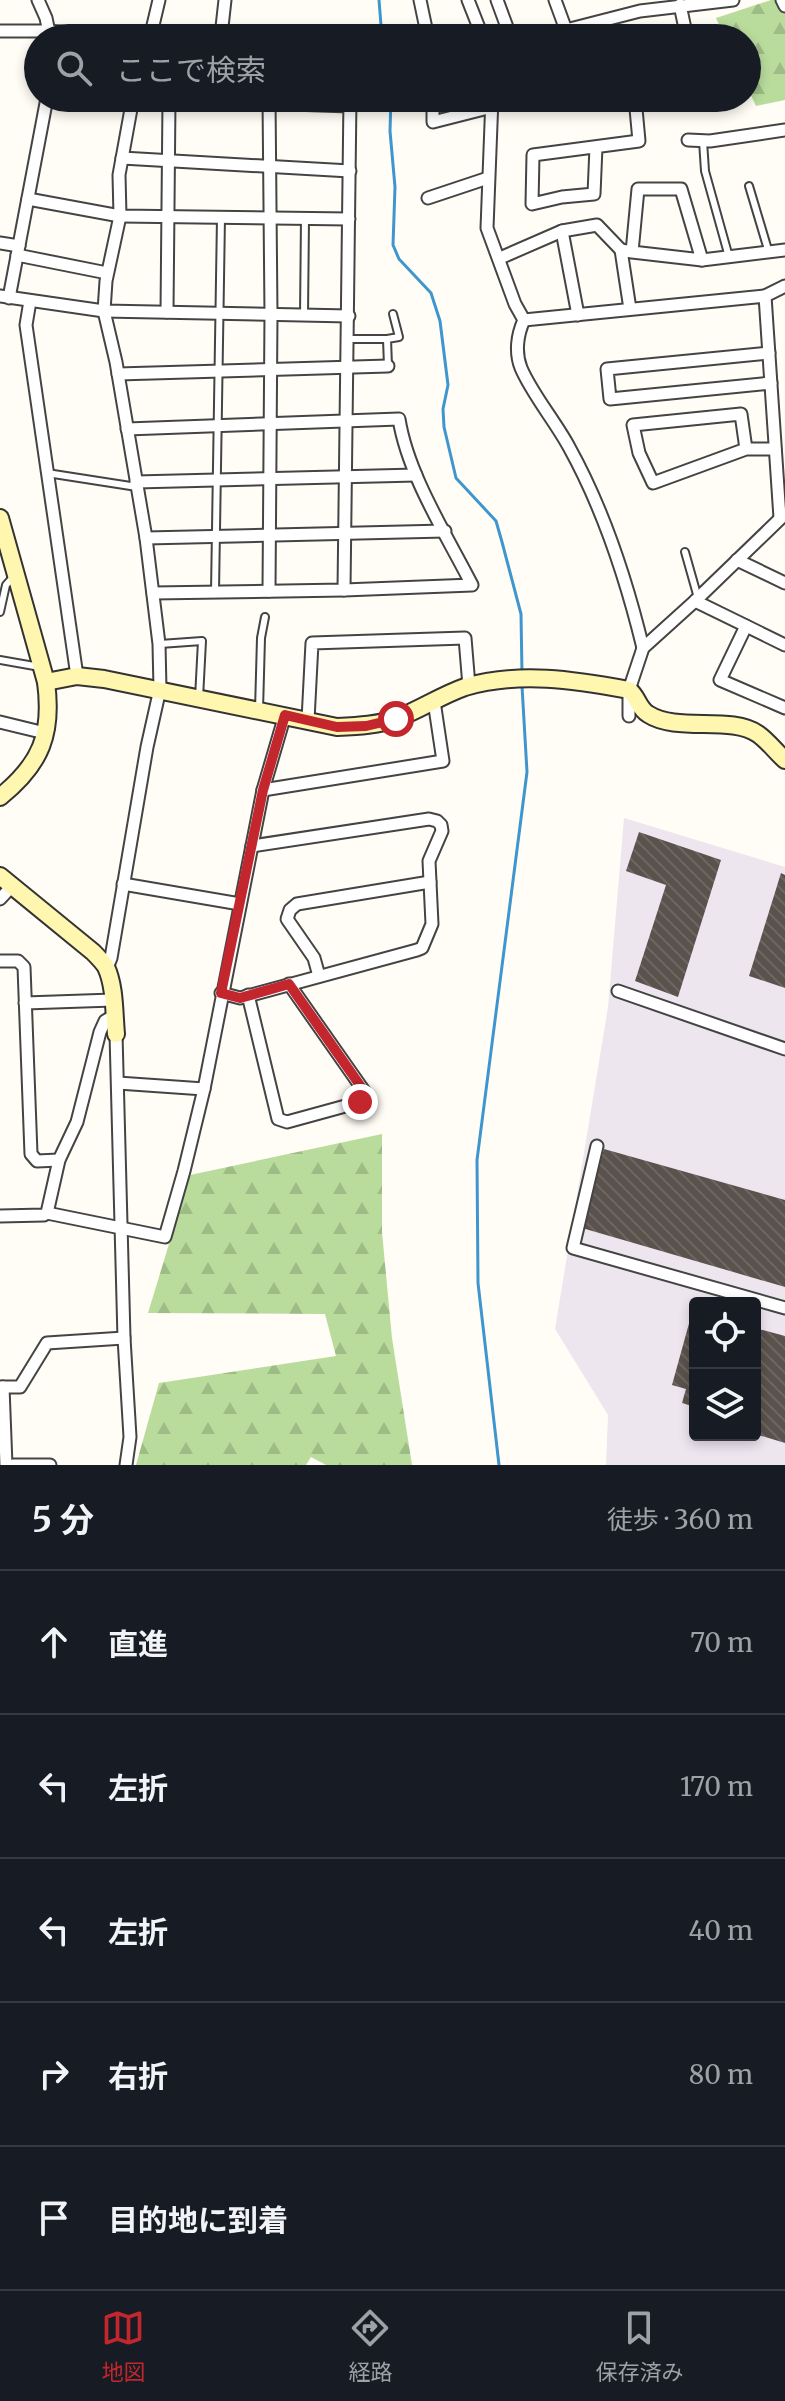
<!DOCTYPE html>
<html lang="ja">
<head>
<meta charset="utf-8">
<style>
	:root { --surface:#171b24; --page:#20242c; --text:#f1f3f6; --muted:#9ea1a6; --line:#363941; --accent:#c4262e }
	body { margin:0; font-family:Merriweather,"Noto Sans JP",serif; background:var(--page); color:var(--text) }
	.controls { position:absolute; right:24px; bottom:24px; display:grid; overflow:hidden; border-radius:8px; box-shadow:0 4px 12px #0003 }
	.controls button { width:72px; height:72px; display:grid; place-items:center; padding:0; border:0; border-bottom:2px solid var(--line); background:var(--surface); color:var(--text); font:40px sans-serif }
	.stop { position:absolute; width:24px; height:24px; margin:-18px; border:6px solid #c4262e; border-radius:50%; background:#fff }
	.stop.end { background:#c4262e; border-color:#fff; box-shadow:0 2px 8px #0008 }
	.list { margin:0; padding:0; list-style:none }
	h2 { display:flex; justify-content:space-between; align-items:center; height:104px; margin:0; padding:0 32px; font-size:34px }
	h2 small { font-size:26px; font-weight:400; color:var(--muted) }
	.list li { display:grid; grid-template-columns:52px 1fr auto; gap:24px; align-items:center; box-sizing:border-box; height:144px; padding:0 32px; border-top:2px solid var(--line) }
	.list b { display:block; font-size:30px; white-space:nowrap }
	.list em { font-size:26px; font-style:normal; color:var(--muted) }
	.icon { flex:none; width:44px; height:44px; fill:none; stroke:currentColor; stroke-width:2; stroke-linecap:round; stroke-linejoin:round }
	.map { position:relative; flex:none; width:785px; height:1465px; overflow:hidden }
	.search { position:absolute; background:var(--surface); box-shadow:0 4px 12px #0003; left:24px; right:24px; top:24px; height:88px; display:flex; align-items:center; gap:20px; box-sizing:border-box; padding:0 28px; border-radius:44px; color:var(--muted); font-size:30px }
	.sheet { height:824px; background:var(--surface) }
	nav { display:flex; justify-content:space-around; align-items:center; box-sizing:border-box; height:112px; border-top:2px solid var(--line); background:var(--surface); font-size:22px; color:var(--muted) }
	nav a { display:grid; justify-items:center; gap:4px }
	nav .on { color:var(--accent) }
	.map>svg:first-child { display:block }
</style>
</head>
<body>
<div class="map">
<svg width="785" height="1465" viewBox="0 0 785 1465">
	<defs>
		<pattern id="forest-firs" width="22" height="20" patternUnits="userSpaceOnUse" patternTransform="scale(2)"><rect width="22" height="20" fill="#b9dc9c"/><path d="M5 1l3.5 6h-7zM16 11l3.5 6h-7z" fill="#9ebc85"/></pattern>
		<pattern id="building-back-hatch" width="6" height="6" patternUnits="userSpaceOnUse" patternTransform="scale(2)"><rect width="6" height="6" fill="#5a524d"/><path d="M-1 5l2 2M0 0l6 6M5-1l2 2" fill="none" stroke="#6d6662"/></pattern>
	</defs>
	<rect width="100%" height="100%" fill="#fffdf5"/>
	<path fill="#eee6ef" fill-rule="evenodd" d="M624,818L785,867V1465H606L608,1415L555,1329L608,1007ZM695,1303H755V1435H695Z"/>
	<g fill="url(#forest-firs)">
		<path d="M771,0H782L785,7V100L756,106L747,87V38H725L716,18Z"/>
		<path d="M382,1134V1232L392,1338L412,1465H326L311,1457L306,1465H136L159,1383L336,1356L325,1314L148,1313L190,1175Z"/>
	</g>
	<g fill="none" stroke-linecap="round" stroke-linejoin="round">
		<g stroke="#3f96cf" stroke-width="3">
			<path d="M379,0L382,38"/>
			<path d="M391,98L390,131L395,187L393,245L399,259L431,293L440,321L448,385L443,409L444,427L456,478L496,521L502,542L521,614L522,674"/>
			<path d="M499,1465L478,1283L477,1160L527,772L522,686"/>
		</g>
	</g>
	<g fill="url(#building-back-hatch)">
		<path d="M639,832L721,860L678,997L635,981L666,885L626,871Z"/>
		<path d="M781,873L785,875V988L749,976Z"/>
		<path d="M604,1149L785,1200V1287L582,1228Z"/>
		<path d="M693,1309L695,1310V1407L682,1403L686,1389L672,1385Z"/>
		<path d="M755,1328L785,1336V1443L755,1434Z"/>
	</g>
	<g fill="none" stroke-linecap="round" stroke-linejoin="round">
		<g stroke="#444" stroke-width="10">
			<g id="lane">
				<path d="M703,141L705,171L729,257"/>
				<path d="M749,186L769,253"/>
				<path d="M304,315L305,218"/>
				<path d="M348,339H387"/>
				<path d="M388,366L387,339L399,337L393,314"/>
				<path d="M47,473L137,487"/>
				<path d="M685,552L698,598"/>
				<path d="M215,592L221,217"/>
				<path d="M0,612L6,585L14,576"/>
				<path d="M160,644L202,641L199,698"/>
				<path d="M0,660L40,667"/>
				<path d="M259,710L261,638L265,617"/>
			</g>
		</g>
		<g stroke="#444" stroke-width="15">
			<g id="street">
				<path d="M38,0L46,18L50,37"/>
				<path d="M420,0L428,38"/>
				<path d="M468,0L483,38"/>
				<path d="M497,0L511,38"/>
				<path d="M555,0L566,30L640,11L733,0"/>
				<path d="M782,0L785,6"/>
				<path d="M680,5L687,38"/>
				<path d="M0,31H48L131,38"/>
				<path d="M151,33L221,36L225,0"/>
				<path d="M150,38L159,0"/>
				<path d="M122,98L350,106"/>
				<path d="M433,98V122L492,107"/>
				<path d="M492,98L487,228L515,304L524,320C517,335 515,353 521,368C532,394 555,421 569,447C604,510 626,578 643,648"/>
				<path d="M688,140L710,141L785,130"/>
				<path d="M596,147L594,194L562,197L532,204L533,155L639,141L635,98"/>
				<path d="M122,158L350,171"/>
				<path d="M428,198L488,178"/>
				<path d="M28,199L120,216L349,219"/>
				<path d="M0,243L19,246"/>
				<path d="M17,255L107,273"/>
				<path d="M500,258L562,231"/>
				<path d="M702,260L785,250"/>
				<path d="M0,296L104,311L349,316"/>
				<path d="M765,296L785,286"/>
				<path d="M9,298L47,98"/>
				<path d="M30,301L26,325L77,676"/>
				<path d="M630,309L621,250L632,252L702,260L681,189H638L632,252"/>
				<path d="M167,312L169,101"/>
				<path d="M578,315L562,231L597,225L621,250"/>
				<path d="M524,320L765,296L780,518"/>
				<path d="M769,353L607,369L610,399L771,383"/>
				<path d="M118,374L388,366"/>
				<path d="M127,429L399,419C408,475 446,534 472,585L344,590L153,593"/>
				<path d="M746,449L741,414L633,425L639,453L653,483L746,449H775"/>
				<path d="M136,482L416,475"/>
				<path d="M146,538L445,531"/>
				<path d="M737,560L785,583"/>
				<path d="M344,590L350,98"/>
				<path d="M269,591L271,314L269,98"/>
				<path d="M695,601L785,645"/>
				<path d="M746,626L720,680L785,708"/>
				<path d="M629,716V690L643,648L695,601L785,514"/>
				<path d="M308,720L312,643L465,638L469,686"/>
				<path d="M0,722L45,733"/>
				<path d="M263,790L443,761L434,701"/>
				<path d="M123,884L240,904"/>
				<path d="M0,899L12,886"/>
				<path d="M0,961H18L24,967L31,1154L37,1161L59,1160"/>
				<path d="M107,968L111,958L147,747L160,689L159,644L146,538L116,362L104,311L106,281L120,216L119,175L133,98"/>
				<path d="M319,976L314,958L287,919L290,910L297,904L430,882"/>
				<path d="M618,991L785,1049"/>
				<path d="M221,993L240,998L417,950L422,948L432,924L429,861L442,831L441,825L437,821L429,819L252,846"/>
				<path d="M248,995L278,1119L287,1122L360,1102L364,1091L289,984"/>
				<path d="M25,1003L113,1000"/>
				<path d="M116,1034L124,1338L130,1437L126,1465"/>
				<path d="M118,1083L204,1089"/>
				<path d="M597,1146L573,1248L785,1308"/>
				<path d="M47,1213L165,1237L184,1171L204,1089L263,790L285,715"/>
				<path d="M0,1216L44,1215L47,1213L59,1160L77,1122L100,1032L105,1021L115,1015"/>
				<path d="M0,1387H20L47,1343L124,1338"/>
				<path d="M3,1387L6,1465"/>
				<path d="M13,1465H50"/>
			</g>
		</g>
		<g stroke="#333" stroke-width="20">
			<g id="secondary">
				<path d="M0,518L46,682C53,734 41,764 0,797"/>
				<path d="M46,682L77,676L104,679L337,727C358,726 379,725 398,718C421,709 442,695 465,687C519,671 575,680 629,690C638,697 638,708 648,714C677,733 731,715 758,734C768,741 776,752 785,760"/>
				<path d="M0,876L93,952C97,956 103,962 106,967C115,986 114,1013 116,1034"/>
			</g>
		</g>
		<use href="#lane" stroke="#fff" stroke-width="6"/>
		<use href="#street" stroke="#fff" stroke-width="11"/>
		<use href="#secondary" stroke="#fff6b0" stroke-width="16"/>
	</g>
	<g fill="none" stroke-linecap="round" stroke-linejoin="round">
		<path stroke="#c4262e" stroke-width="10" d="M360,1102L364,1091L289,984L240,998L221,993L263,790L285,715L337,727L366,726L396,719"/>
	</g>
</svg>
<div class="controls">
<button><svg class="icon" aria-label="locate" viewBox="0 0 24 24"><circle cx="12" cy="12" r="6"/><path d="M12 2v4M12 18v4M2 12h4M18 12h4"/></svg></button>
<button><svg class="icon" aria-label="layers" viewBox="0 0 24 24"><path d="M12 4l9 5-9 5-9-5zM3 14l9 5 9-5"/></svg></button>
</div>
<div class="stop" style="left:396px;top:719px"></div>
<div class="stop end" style="left:360px;top:1102px"></div>
<div class="search"><svg class="icon" aria-label="search" viewBox="0 0 24 24"><circle cx="10" cy="10" r="6"/><path d="M15 15l6 6"/></svg>ここで検索</div>
</div>
<section class="sheet">
<h2>5 分<small>徒歩 · 360 m</small></h2>
<ul class="list">
<li><svg class="icon" aria-label="ahead" viewBox="0 0 24 24"><path d="M12 20V5M6 11l6-6 6 6"/></svg><div><b>直進</b></div><em>70 m</em></li>
<li><svg class="icon" aria-label="left" viewBox="0 0 24 24"><path d="M17 20v-9H6M10 6l-5 5 5 5"/></svg><div><b>左折</b></div><em>170 m</em></li>
<li><svg class="icon" aria-label="left" viewBox="0 0 24 24"><path d="M17 20v-9H6M10 6l-5 5 5 5"/></svg><div><b>左折</b></div><em>40 m</em></li>
<li><svg class="icon" aria-label="right" viewBox="0 0 24 24"><path d="M7 20v-9h11M14 6l5 5-5 5"/></svg><div><b>右折</b></div><em>80 m</em></li>
<li><svg class="icon" aria-label="arrive" viewBox="0 0 24 24"><path d="M6 21V4h12l-3 4 3 4H6"/></svg><div><b>目的地に到着</b></div></li>
</ul>
</section>
<nav>
<a class="on"><svg class="icon" aria-label="map" viewBox="0 0 24 24"><path d="M3 6l6-2 6 2 6-2v14l-6 2-6-2-6 2zM9 4v14M15 6v14"/></svg>地図</a>
<a><svg class="icon" aria-label="directions" viewBox="0 0 24 24"><path d="M12 3l9 9-9 9-9-9zM9 14v-3h6M13 9l2 2-2 2"/></svg>経路</a>
<a><svg class="icon" aria-label="saved" viewBox="0 0 24 24"><path d="M7 4h10v16l-5-4-5 4z"/></svg>保存済み</a>
</nav>
</body>
</html>
